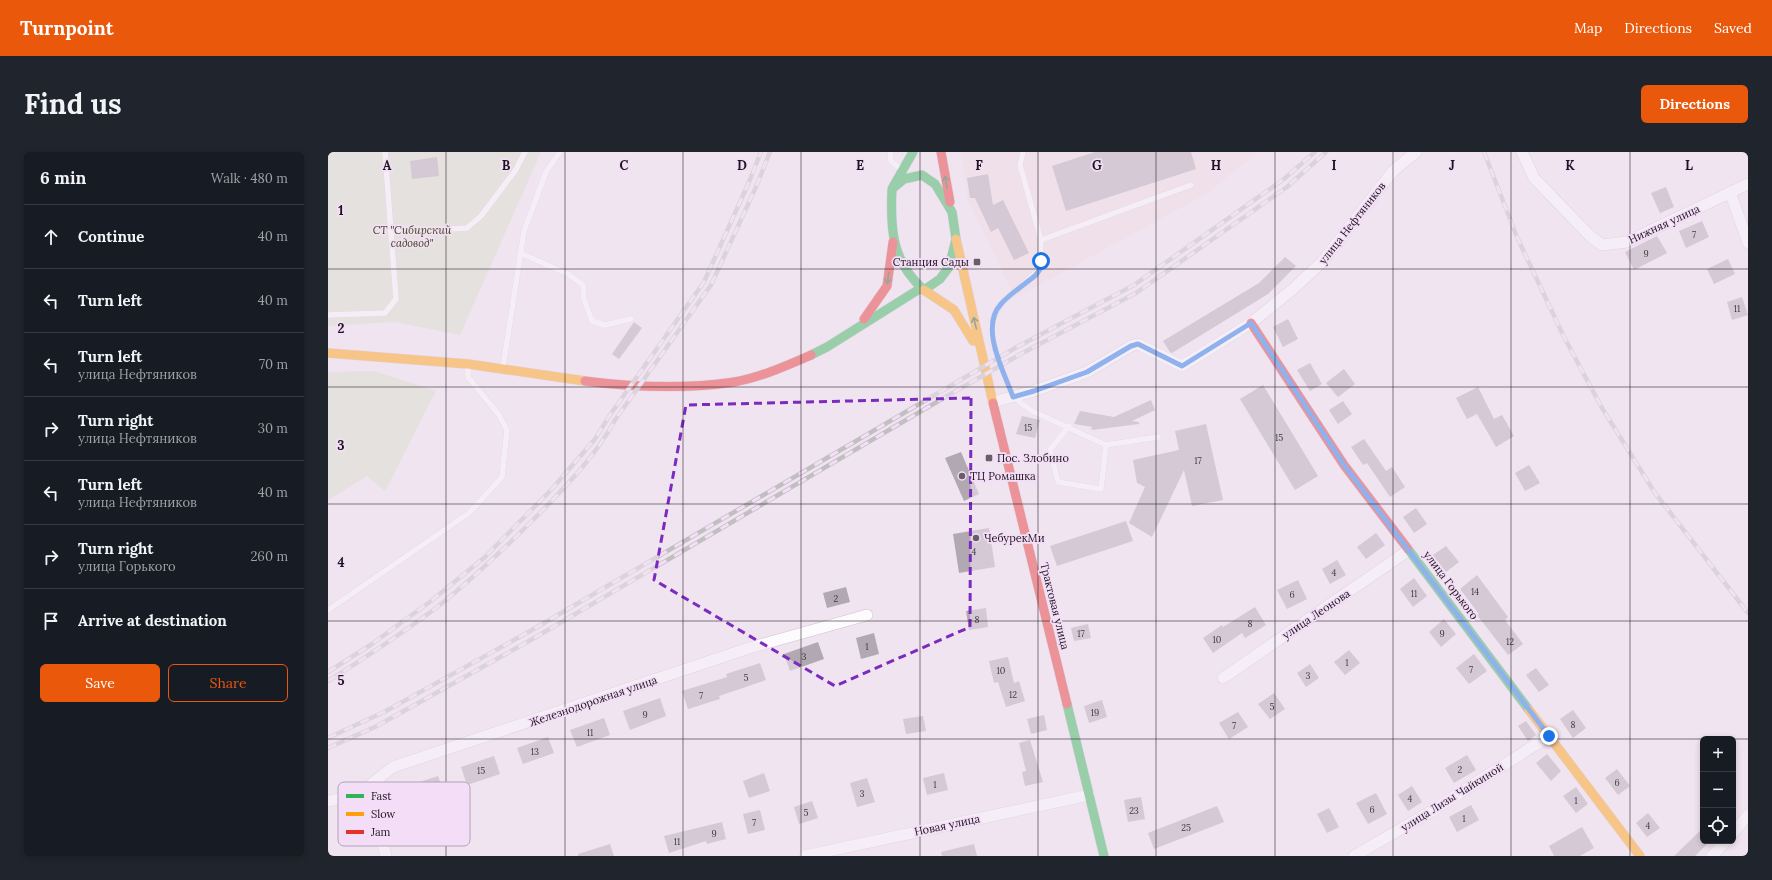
<!DOCTYPE html>
<html lang="en">
<head>
<meta charset="utf-8">
<style>
	:root { --surface:#171b24; --page:#20242c; --text:#f1f3f6; --muted:#9ea1a6; --line:#363941; --accent:#ea580c }
	body { margin:0; font-family:Lora,serif; background:var(--page); color:var(--text) }
	.controls { position:absolute; right:12px; bottom:12px; display:grid; overflow:hidden; border-radius:6px; box-shadow:0 2px 6px #0003 }
	.controls button { width:36px; height:36px; display:grid; place-items:center; padding:0; border:0; border-bottom:1px solid var(--line); background:var(--surface); color:var(--text); font:20px sans-serif }
	.stop { position:absolute; width:12px; height:12px; margin:-9px; border:3px solid #1a73e8; border-radius:50%; background:#fff }
	.stop.end { background:#1a73e8; border-color:#fff; box-shadow:0 1px 4px #0008 }
	.list { margin:0; padding:0; list-style:none }
	h2 { display:flex; justify-content:space-between; align-items:center; height:52px; margin:0; padding:0 16px; font-size:17px }
	h2 small { font-size:13px; font-weight:400; color:var(--muted) }
	.list li { display:grid; grid-template-columns:26px 1fr auto; gap:12px; align-items:center; box-sizing:border-box; height:64px; padding:0 16px; border-top:1px solid var(--line) }
	.list b { display:block; font-size:15px; white-space:nowrap }
	.list p { margin:0; font-size:13px; white-space:nowrap; color:var(--muted) }
	.list em { font-size:13px; font-style:normal; color:var(--muted) }
	.actions { display:flex; gap:8px; padding:12px 16px }
	.actions a { flex:1; padding:9px 0; border:1px solid var(--accent); border-radius:6px; text-align:center; font-size:14px; color:var(--accent) }
	.actions .main { background:var(--accent); color:#fff }
	.icon { flex:none; width:22px; height:22px; fill:none; stroke:currentColor; stroke-width:2; stroke-linecap:round; stroke-linejoin:round }
	.map { position:relative; flex:none; width:1420px; height:704px; overflow:hidden; border-radius:6px }
	header { display:flex; align-items:center; gap:24px; box-sizing:border-box; height:56px; padding:0 20px; background:var(--accent); color:#fff }
	header strong { font-size:19px }
	nav { display:flex; gap:22px; margin-inline-start:auto; font-size:14px }
	.intro { display:flex; align-items:center; justify-content:space-between; box-sizing:border-box; height:96px; padding:0 24px }
	h1 { margin:0; font-size:28px }
	.button { padding:10px 18px; border-radius:6px; background:var(--accent); color:#fff; font-size:14px; font-weight:700 }
	main { display:flex; gap:24px; padding:0 24px }
	aside { flex:1; background:var(--surface); border-radius:6px; box-shadow:0 2px 6px #0003 }
	.map>svg:first-child { display:block }
</style>
</head>
<body>
<header>
<strong>Turnpoint</strong>
<nav><a>Map</a><a>Directions</a><a>Saved</a></nav>
</header>
<div class="intro"><h1>Find us</h1><a class="button">Directions</a></div>
<main>
<aside>
<h2>6 min<small>Walk · 480 m</small></h2>
<ul class="list">
<li><svg class="icon" aria-label="ahead" viewBox="0 0 24 24"><path d="M12 20V5M6 11l6-6 6 6"/></svg><div><b>Continue</b></div><em>40 m</em></li>
<li><svg class="icon" aria-label="left" viewBox="0 0 24 24"><path d="M17 20v-9H6M10 6l-5 5 5 5"/></svg><div><b>Turn left</b></div><em>40 m</em></li>
<li><svg class="icon" aria-label="left" viewBox="0 0 24 24"><path d="M17 20v-9H6M10 6l-5 5 5 5"/></svg><div><b>Turn left</b><p>улица Нефтяников</p></div><em>70 m</em></li>
<li><svg class="icon" aria-label="right" viewBox="0 0 24 24"><path d="M7 20v-9h11M14 6l5 5-5 5"/></svg><div><b>Turn right</b><p>улица Нефтяников</p></div><em>30 m</em></li>
<li><svg class="icon" aria-label="left" viewBox="0 0 24 24"><path d="M17 20v-9H6M10 6l-5 5 5 5"/></svg><div><b>Turn left</b><p>улица Нефтяников</p></div><em>40 m</em></li>
<li><svg class="icon" aria-label="right" viewBox="0 0 24 24"><path d="M7 20v-9h11M14 6l5 5-5 5"/></svg><div><b>Turn right</b><p>улица Горького</p></div><em>260 m</em></li>
<li><svg class="icon" aria-label="arrive" viewBox="0 0 24 24"><path d="M6 21V4h12l-3 4 3 4H6"/></svg><div><b>Arrive at destination</b></div></li>
</ul>
<div class="actions"><a class="main">Save</a><a>Share</a></div>
</aside>
<div class="map">
<svg width="1420" height="704" viewBox="0 0 1420 704">
	<rect width="100%" height="100%" fill="#f0e4f1"/>
	<path fill="#f0dce1" d="M633,0H930L878,42L687,146L640,48Z"/>
	<g fill="#d8ddc7">
		<path d="M0,0H213L132,183L67,170L0,174Z"/>
		<path d="M46,219L108,239L57,339L39,324L0,348V220Z"/>
	</g>
	<g fill="#b1a8b2">
		<path d="M767,0H863L868,17L738,59L724,14Z"/>
		<path d="M109,5L111,24L84,27L82,9Z"/>
		<path d="M660,22L665,53L675,48L701,101L686,108L670,76L663,80L647,46H642L639,26Z"/>
		<path d="M1338,35L1346,55L1332,61L1323,41Z"/>
		<path d="M1374,69L1381,85L1358,96L1351,79Z"/>
		<path d="M1329,84L1339,101L1306,118L1297,100Z"/>
		<path d="M957,105L968,114L940,142L844,201L842,200L835,189L931,131Z"/>
		<path d="M1400,107L1407,122L1386,132L1379,117Z"/>
		<path d="M1414,145L1420,163L1404,168L1399,150Z"/>
		<path d="M960,167L970,187L955,195L945,175Z"/>
		<path d="M306,170L314,176L291,207L284,202Z"/>
		<path d="M982,211L994,232L982,239L969,218Z"/>
		<path d="M1016,217L1027,232L1010,245L998,231Z"/>
		<path d="M935,233L990,324L967,338L912,247Z"/>
		<path d="M1150,235L1166,267L1174,263L1186,284L1168,295L1149,262L1139,267L1128,246Z"/>
		<path d="M823,248L827,258L804,269L811,270V272L764,278L763,276L765,275L746,272L752,259L786,265Z"/>
		<path d="M1015,249L1024,262L1010,272L1001,258Z"/>
		<path d="M694,264L712,268L707,286L688,282Z"/>
		<path d="M878,272L895,348L864,354L856,318L824,385L801,371L817,335L809,331L805,308L851,298L847,279Z"/>
		<path d="M1036,287L1058,319L1064,315L1077,335L1062,345L1039,311L1035,313L1023,295Z"/>
		<path d="M633,300L651,342L636,349L617,306Z"/>
		<path d="M1201,313L1212,331L1197,339L1187,321Z"/>
		<path d="M1088,356L1099,372L1086,381L1075,365Z"/>
		<path d="M798,369L805,389L729,414L722,394Z"/>
		<path d="M661,376L667,415L631,421L625,382Z"/>
		<path d="M1048,381L1057,393L1038,407L1029,395Z"/>
		<path d="M1118,394L1131,410L1118,420L1105,403Z"/>
		<path d="M1009,408L1018,423L1002,432L994,417Z"/>
		<path d="M1149,423L1180,465L1177,468L1195,492L1180,503L1149,463L1151,462L1132,437Z"/>
		<path d="M1086,426L1099,444L1085,455L1072,437Z"/>
		<path d="M970,428L979,447L959,457L949,438Z"/>
		<path d="M518,435L522,450L499,456L495,441Z"/>
		<path d="M927,455L938,473L917,486L914,481L885,501L875,486L894,473L895,475Z"/>
		<path d="M658,456L660,475L641,478L638,459Z"/>
		<path d="M1116,467L1128,482L1113,495L1101,480Z"/>
		<path d="M760,472L763,486L746,489L743,476Z"/>
		<path d="M546,481L551,502L533,507L528,486Z"/>
		<path d="M490,490L496,507L462,519L456,502Z"/>
		<path d="M1021,498L1032,511L1017,523L1006,510Z"/>
		<path d="M1146,502L1159,519L1141,532L1128,516Z"/>
		<path d="M680,505L686,531L691,529L697,549L678,555L670,530L666,531L661,509Z"/>
		<path d="M432,511L438,528L391,544L392,547L360,557L354,539L399,525L398,522Z"/>
		<path d="M982,512L991,526L978,535L969,521Z"/>
		<path d="M1208,516L1221,533L1211,540L1198,523Z"/>
		<path d="M946,541L957,557L942,567L930,552Z"/>
		<path d="M332,546L338,564L302,578L295,559Z"/>
		<path d="M774,548L779,565L761,571L756,554Z"/>
		<path d="M1245,558L1258,576L1245,586L1232,567Z"/>
		<path d="M910,560L920,575L901,587L891,571Z"/>
		<path d="M716,563L719,578L703,582L699,567Z"/>
		<path d="M595,564L598,579L578,582L575,567Z"/>
		<path d="M276,566L282,583L249,595L242,578Z"/>
		<path d="M1198,569L1208,583L1200,589L1190,574Z"/>
		<path d="M220,585L226,601L195,612L189,596Z"/>
		<path d="M702,588L715,630L697,634L694,620L698,619L691,591Z"/>
		<path d="M1219,602L1233,619L1223,629L1208,611Z"/>
		<path d="M1139,603L1148,618L1126,631L1117,616Z"/>
		<path d="M166,604L172,622L139,633L133,615Z"/>
		<path d="M1289,617L1302,634L1290,643L1277,626Z"/>
		<path d="M436,621L442,639L421,646L415,629Z"/>
		<path d="M616,621L620,638L599,643L595,626Z"/>
		<path d="M110,624L116,640L82,651L76,635Z"/>
		<path d="M539,626L547,650L529,655L522,631Z"/>
		<path d="M1084,634L1094,650L1080,659L1070,643Z"/>
		<path d="M1248,635L1260,652L1248,661L1235,644Z"/>
		<path d="M1048,641L1059,662L1040,672L1028,651Z"/>
		<path d="M813,645L817,667L800,670L796,648Z"/>
		<path d="M484,649L490,666L471,672L466,655Z"/>
		<path d="M1143,653L1151,668L1129,680L1121,665Z"/>
		<path d="M889,654L896,670L826,697L820,681Z"/>
		<path d="M1001,656L1011,675L999,681L989,662Z"/>
		<path d="M432,658L437,678L420,682L415,662Z"/>
		<path d="M1320,661L1332,676L1319,685L1308,671Z"/>
		<path d="M394,670L398,687L379,692L378,689L341,701L336,684Z"/>
		<path d="M1254,675L1266,696L1252,704H1226L1221,694Z"/>
		<path d="M1375,676V689H1382L1367,704H1346Z"/>
		<path d="M282,692L286,704H250V702Z"/>
		<path d="M646,692L649,704H614L613,700Z"/>
	</g>
	<g fill="none" stroke-linecap="round" stroke-linejoin="round">
		<g stroke="#ccc2cd" stroke-width="6">
			<g id="lane">
				<path d="M562,0L563,9L573,17"/>
				<path d="M695,0L692,13L713,88L712,117L672,153L667,162L663,174L664,188L685,245L704,259L778,293L830,285"/>
				<path d="M64,80L139,76L153,64L187,19L197,0"/>
				<path d="M713,88L863,33"/>
				<path d="M192,101L240,122L255,133L256,147L264,169L277,173L303,167"/>
				<path d="M0,163L57,161L68,147L57,0"/>
				<path d="M175,215L196,79L218,20L232,0"/>
				<path d="M741,274L722,298L730,330L773,337L778,293"/>
				<path d="M0,458L141,361L174,325L179,278L171,263L140,225V213"/>
			</g>
		</g>
		<g stroke="#ccc2cd" stroke-width="12">
			<g id="street">
				<path d="M1194,0L1206,26L1262,84L1274,93L1299,90L1420,32"/>
				<path d="M1402,40L1420,91"/>
				<path d="M665,250L706,239L759,220L803,194L810,192L854,214L923,171L965,137L995,109L1065,19L1088,0"/>
				<path d="M895,526L1081,398"/>
				<path d="M28,644C42,665 53,679 58,704"/>
				<path d="M0,649L28,644L65,615L421,496L539,463"/>
				<path d="M1405,681L1420,663"/>
				<path d="M477,704L761,643"/>
				<path d="M1026,704L1104,659L1221,584"/>
				<path d="M1384,704L1398,689"/>
			</g>
		</g>
		<g stroke="#ccc2cd" stroke-width="10">
			<g id="fast">
				<path d="M594,23L607,32L624,60L628,87L621,115L612,127L596,138C564,110 562,77 564,37L576,27Z"/>
				<path d="M565,35L585,0"/>
				<path d="M483,203L499,195L593,136"/>
				<path d="M1080,397L1201,558"/>
				<path d="M739,552L776,704"/>
			</g>
		</g>
		<g stroke="#ccc2cd" stroke-width="10">
			<g id="slow">
				<path d="M628,87L665,251"/>
				<path d="M596,138L626,158L645,189"/>
				<path d="M0,201L140,212L257,229"/>
				<path d="M1201,558L1312,704"/>
			</g>
		</g>
		<g stroke="#ccc2cd" stroke-width="10">
			<g id="jam">
				<path d="M613,0L622,50"/>
				<path d="M536,167L559,134L565,90"/>
				<path d="M923,171L1016,313L1080,397"/>
				<path d="M257,229C304,235 359,237 406,230C431,226 460,213 483,203"/>
				<path d="M665,251L739,552"/>
			</g>
		</g>
		<use href="#lane" stroke="#fdfbfd" stroke-width="5.5"/>
		<use href="#street" stroke="#fdfbfd" stroke-width="11"/>
		<use href="#fast" stroke="#30b455" stroke-width="9"/>
		<use href="#slow" stroke="#ff9f0a" stroke-width="9"/>
		<use href="#jam" stroke="#e5322d" stroke-width="9"/>
		<g stroke="#c2bfc2" stroke-width="4.5">
			<g id="rail">
				<path d="M1156,0L1189,85L1236,185L1274,256L1327,341L1420,461"/>
				<path d="M0,520L44,492L103,449L157,405L224,337L267,287L282,263L376,130L421,30L433,0"/>
				<path d="M0,529C37,506 73,482 108,456C145,427 180,393 213,360C240,332 269,302 287,268L383,133L428,35L442,0"/>
				<path d="M0,586L58,559L204,478L689,195L806,133L956,27L987,0"/>
				<path d="M0,596L49,574L208,485L619,244L691,203L808,141L959,35L998,0"/>
			</g>
		</g>
		<use href="#rail" stroke="#f4def7" stroke-width="3" stroke-dasharray="9" stroke-linecap="butt"/>
	</g>
	<defs><path id="oneway-shaft" d="M-6 0H5M1.5-3L5.5 0L1.5 3" fill="none" stroke-width="1.6" stroke-linecap="round" stroke-linejoin="round"/></defs>
	<g stroke="#265d37">
		<use href="#oneway-shaft" transform="translate(618 30) rotate(-100)"/>
		<use href="#oneway-shaft" transform="translate(560 126) rotate(98)"/>
		<use href="#oneway-shaft" transform="translate(647 171) rotate(-103)"/>
	</g>
	<g fill="none" stroke-linecap="round" stroke-linejoin="round">
		<path stroke="#1a73e8" stroke-width="5" d="M713,109L712,117L708,123C697,132 683,141 673,152C651,176 676,219 685,245L706,239L759,220L803,194L810,192L854,214L923,171L1016,313L1221,584"/>
	</g>
	<path d="M0 0H1420V704H0ZM643,246L642,475L507,534L326,428L358,253Z" fill="#f0e4f1" fill-opacity=".55" fill-rule="evenodd"/>
	<path fill="none" stroke="#7b2cbf" stroke-width="3" stroke-dasharray="8 5" stroke-linejoin="round" d="M643,246L642,475L507,534L326,428L358,253Z"/>
	<path fill="none" stroke="#1d161e" stroke-width="1" stroke-opacity="0.55" d="M118,0V704M237,0V704M355,0V704M473,0V704M592,0V704M710,0V704M828,0V704M947,0V704M1065,0V704M1183,0V704M1302,0V704M0,117H1420M0,235H1420M0,352H1420M0,469H1420M0,587H1420"/>
	<g fill="#675e68" stroke="#f4def7" stroke-width="1.5">
		<rect x="645" y="106" width="8" height="8" rx="2"/>
		<rect x="657" y="302" width="8" height="8" rx="2"/>
		<circle cx="634" cy="324" r="4"/>
		<circle cx="648" cy="386" r="4"/>
	</g>
	<g text-anchor="middle" dominant-baseline="central" stroke-width="3.5" stroke-linejoin="round" paint-order="stroke">
		<g font-size="9" fill="#423a43">
			<text x="1366" y="82">7</text>
			<text x="1318" y="101">9</text>
			<text x="1409" y="156">11</text>
			<text x="700" y="275">15</text>
			<text x="951" y="285">15</text>
			<text x="870" y="308">17</text>
			<text x="646" y="399">4</text>
			<text x="1006" y="420">4</text>
			<text x="1147" y="439">14</text>
			<text x="1086" y="441">11</text>
			<text x="964" y="442">6</text>
			<text x="508" y="446">2</text>
			<text x="649" y="467">8</text>
			<text x="922" y="471">8</text>
			<text x="753" y="481">17</text>
			<text x="1114" y="481">9</text>
			<text x="889" y="487">10</text>
			<text x="1182" y="489">12</text>
			<text x="539" y="494">1</text>
			<text x="476" y="504">3</text>
			<text x="1019" y="510">1</text>
			<text x="1143" y="517">7</text>
			<text x="673" y="518">10</text>
			<text x="980" y="523">3</text>
			<text x="418" y="525">5</text>
			<text x="685" y="542">12</text>
			<text x="373" y="543">7</text>
			<text x="944" y="554">5</text>
			<text x="767" y="560">19</text>
			<text x="317" y="562">9</text>
			<text x="1245" y="572">8</text>
			<text x="906" y="573">7</text>
			<text x="262" y="580">11</text>
			<text x="207" y="599">13</text>
			<text x="1132" y="617">2</text>
			<text x="153" y="618">15</text>
			<text x="1289" y="630">6</text>
			<text x="607" y="632">1</text>
			<text x="534" y="641">3</text>
			<text x="1082" y="646">4</text>
			<text x="1248" y="648">1</text>
			<text x="1044" y="657">6</text>
			<text x="806" y="658">23</text>
			<text x="478" y="660">5</text>
			<text x="1136" y="666">1</text>
			<text x="426" y="670">7</text>
			<text x="1320" y="673">4</text>
			<text x="858" y="675">25</text>
			<text x="386" y="681">9</text>
			<text x="349" y="689">11</text>
		</g>
		<g font-size="11" fill="#1d161e" stroke="#f4def7">
			<text transform="translate(1024 71) rotate(-52)">улица Нефтяников</text>
			<text transform="translate(1336 72) rotate(-25)">Нижняя улица</text>
			<text transform="translate(1123 433) rotate(53)">улица Горького</text>
			<text transform="translate(727 454) rotate(76)">Трактовая улица</text>
			<text transform="translate(988 462) rotate(-34)">улица Леонова</text>
			<text transform="translate(265 549) rotate(-19)">Железнодорожная улица</text>
			<text transform="translate(1124 645) rotate(-32)">улица Лизы Чайкиной</text>
			<text transform="translate(619 673) rotate(-12)">Новая улица</text>
		</g>
		<g font-size="11" font-style="italic" fill="#3c4d14" stroke="#f4def7">
			<text x="84" y="78">СТ "Сибирский<tspan x="84" dy="13">садовод"</tspan></text>
		</g>
		<g font-size="11" fill="#1d161e" stroke="#f4def7" text-anchor="start">
			<text x="641" y="110" text-anchor="end">Станция Сады</text>
			<text x="669" y="306">Пос. Злобино</text>
			<text x="642" y="324">ТЦ Ромашка</text>
			<text x="656" y="386">ЧебурекМи</text>
		</g>
	</g>
	<rect x="10" y="630" width="132" height="64" rx="6" fill="#f4def7" stroke="#b4a2b6" stroke-width="1"/>
	<rect x="18" y="642" width="18" height="4" fill="#30b455"/>
	<rect x="18" y="660" width="18" height="4" fill="#ff9f0a"/>
	<rect x="18" y="678" width="18" height="4" fill="#e5322d"/>
	<g font-size="11" fill="#1d161e">
		<text x="43" y="648">Fast</text>
		<text x="43" y="666">Slow</text>
		<text x="43" y="684">Jam</text>
	</g>
	<g font-size="13" text-anchor="middle" font-weight="bold" fill="#1d161e" stroke="#f4def7" stroke-width="3.5" stroke-linejoin="round" paint-order="stroke">
		<text x="59" y="18">A</text>
		<text x="178" y="18">B</text>
		<text x="296" y="18">C</text>
		<text x="414" y="18">D</text>
		<text x="532" y="18">E</text>
		<text x="651" y="18">F</text>
		<text x="769" y="18">G</text>
		<text x="888" y="18">H</text>
		<text x="1006" y="18">I</text>
		<text x="1124" y="18">J</text>
		<text x="1242" y="18">K</text>
		<text x="1361" y="18">L</text>
		<text x="13" y="63">1</text>
		<text x="13" y="181">2</text>
		<text x="13" y="298">3</text>
		<text x="13" y="415">4</text>
		<text x="13" y="533">5</text>
	</g>
</svg>
<div class="controls">
<button>+</button>
<button>−</button>
<button><svg class="icon" aria-label="locate" viewBox="0 0 24 24"><circle cx="12" cy="12" r="6"/><path d="M12 2v4M12 18v4M2 12h4M18 12h4"/></svg></button>
</div>
<div class="stop" style="left:713px;top:109px"></div>
<div class="stop end" style="left:1221px;top:584px"></div>
</div>
</main>
</body>
</html>
